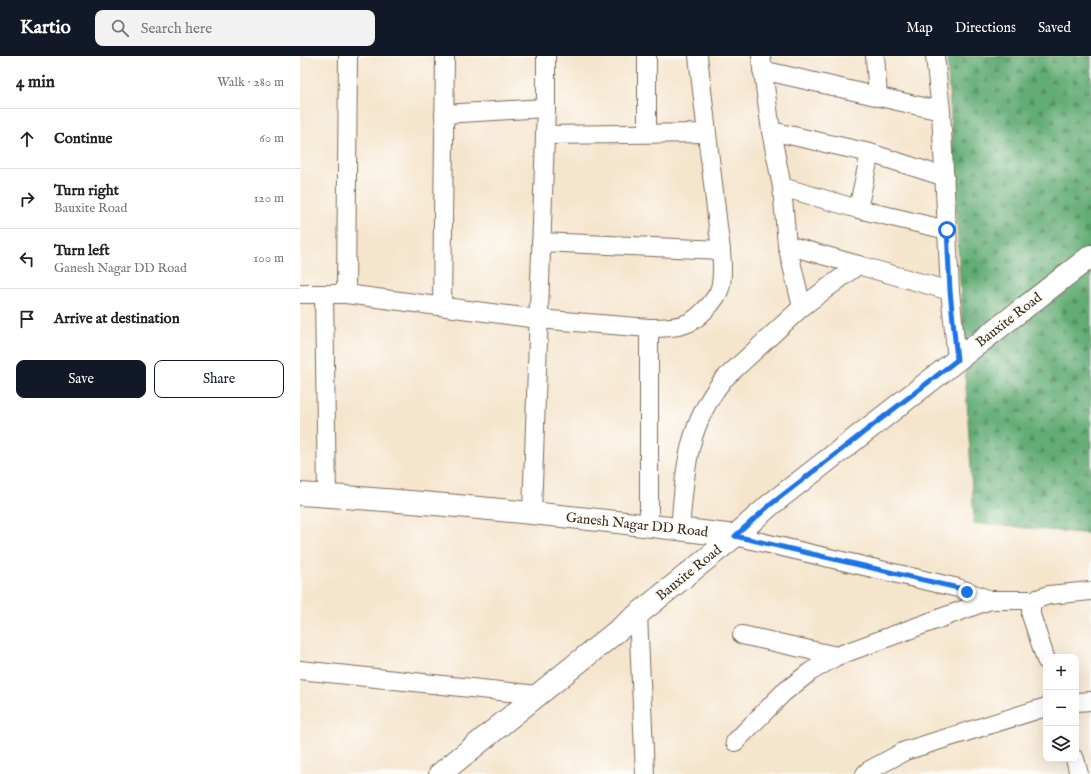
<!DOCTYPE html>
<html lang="en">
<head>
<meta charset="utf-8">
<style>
	:root { --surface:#fff; --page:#f2f2f2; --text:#222; --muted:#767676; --line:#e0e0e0; --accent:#111827 }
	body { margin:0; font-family:"IM FELL English",serif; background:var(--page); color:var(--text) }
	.controls { position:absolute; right:12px; bottom:12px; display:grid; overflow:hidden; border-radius:8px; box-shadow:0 4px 16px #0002 }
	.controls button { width:36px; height:36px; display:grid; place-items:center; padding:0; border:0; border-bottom:1px solid var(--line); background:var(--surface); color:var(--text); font:20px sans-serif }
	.stop { position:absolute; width:12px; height:12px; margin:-9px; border:3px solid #1a73e8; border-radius:50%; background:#fff }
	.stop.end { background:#1a73e8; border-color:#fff; box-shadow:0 1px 4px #0008 }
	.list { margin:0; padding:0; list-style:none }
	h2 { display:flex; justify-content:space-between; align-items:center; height:52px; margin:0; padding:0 16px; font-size:17px }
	h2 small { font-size:13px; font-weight:400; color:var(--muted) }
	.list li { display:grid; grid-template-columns:26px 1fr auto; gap:12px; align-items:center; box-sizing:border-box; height:60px; padding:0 16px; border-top:1px solid var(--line) }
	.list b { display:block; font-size:15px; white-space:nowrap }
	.list p { margin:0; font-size:13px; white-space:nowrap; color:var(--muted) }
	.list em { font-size:13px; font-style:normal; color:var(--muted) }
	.actions { display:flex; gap:8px; padding:12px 16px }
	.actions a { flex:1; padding:9px 0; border:1px solid var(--accent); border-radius:8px; text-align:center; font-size:14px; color:var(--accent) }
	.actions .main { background:var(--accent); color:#fff }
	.icon { flex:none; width:22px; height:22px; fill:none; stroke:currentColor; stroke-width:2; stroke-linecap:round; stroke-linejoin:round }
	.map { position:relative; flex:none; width:791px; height:718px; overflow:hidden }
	header { display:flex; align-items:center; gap:24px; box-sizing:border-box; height:56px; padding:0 20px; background:var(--accent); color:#fff }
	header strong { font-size:19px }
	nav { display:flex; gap:22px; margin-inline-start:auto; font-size:14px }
	.search { width:280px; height:36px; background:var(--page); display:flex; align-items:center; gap:10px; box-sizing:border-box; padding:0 14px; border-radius:8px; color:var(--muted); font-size:15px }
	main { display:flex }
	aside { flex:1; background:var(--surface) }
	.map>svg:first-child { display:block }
</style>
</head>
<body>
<header>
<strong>Kartio</strong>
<div class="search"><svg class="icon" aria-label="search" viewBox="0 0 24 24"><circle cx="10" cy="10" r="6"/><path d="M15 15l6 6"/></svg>Search here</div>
<nav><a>Map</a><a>Directions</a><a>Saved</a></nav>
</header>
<main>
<aside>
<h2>4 min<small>Walk · 280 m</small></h2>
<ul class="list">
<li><svg class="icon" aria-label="ahead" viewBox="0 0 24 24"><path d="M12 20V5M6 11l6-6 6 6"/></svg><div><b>Continue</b></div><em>60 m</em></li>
<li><svg class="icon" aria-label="right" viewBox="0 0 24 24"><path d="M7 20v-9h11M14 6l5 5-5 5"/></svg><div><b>Turn right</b><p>Bauxite Road</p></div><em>120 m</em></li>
<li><svg class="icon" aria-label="left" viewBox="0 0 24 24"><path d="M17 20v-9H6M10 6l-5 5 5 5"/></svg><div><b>Turn left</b><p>Ganesh Nagar DD Road</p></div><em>100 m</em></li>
<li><svg class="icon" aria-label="arrive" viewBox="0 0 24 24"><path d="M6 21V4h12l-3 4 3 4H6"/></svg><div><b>Arrive at destination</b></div></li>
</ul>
<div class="actions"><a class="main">Save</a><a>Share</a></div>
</aside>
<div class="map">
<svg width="791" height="718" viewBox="0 0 791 718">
	<defs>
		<pattern id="forest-firs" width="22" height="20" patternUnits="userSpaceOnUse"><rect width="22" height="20" fill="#62ac74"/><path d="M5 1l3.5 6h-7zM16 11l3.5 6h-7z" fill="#528c5f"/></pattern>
	</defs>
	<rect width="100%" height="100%" fill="#fdfcf7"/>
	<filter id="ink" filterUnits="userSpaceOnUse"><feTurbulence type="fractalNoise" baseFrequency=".025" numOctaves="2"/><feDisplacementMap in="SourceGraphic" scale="8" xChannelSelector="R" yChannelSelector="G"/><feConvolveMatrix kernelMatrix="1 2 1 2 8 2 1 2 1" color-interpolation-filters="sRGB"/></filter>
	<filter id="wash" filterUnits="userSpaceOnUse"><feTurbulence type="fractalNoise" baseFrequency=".012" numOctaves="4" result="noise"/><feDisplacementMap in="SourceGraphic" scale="16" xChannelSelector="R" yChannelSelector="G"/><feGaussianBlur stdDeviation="0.9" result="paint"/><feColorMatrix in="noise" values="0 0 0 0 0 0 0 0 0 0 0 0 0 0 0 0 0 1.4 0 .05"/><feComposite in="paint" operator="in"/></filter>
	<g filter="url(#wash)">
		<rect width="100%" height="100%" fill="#f5e5cd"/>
		<path fill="url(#forest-firs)" stroke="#4e6b49" d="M647,0H791V478L674,467Z"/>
	</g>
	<g filter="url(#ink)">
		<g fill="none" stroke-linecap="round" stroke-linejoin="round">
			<g stroke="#7c6b5b" stroke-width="20">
				<g id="street">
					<path d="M461,0L471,75L482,131L487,189L502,251"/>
					<path d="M575,0L578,41"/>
					<path d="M635,0L641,55L650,235L657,304"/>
					<path d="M462,14L641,55"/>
					<path d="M144,58L246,52"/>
					<path d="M471,75L570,97L645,121"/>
					<path d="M347,77V0"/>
					<path d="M245,79L407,77L398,0"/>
					<path d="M482,131L558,153L647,174"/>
					<path d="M558,153L570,97"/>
					<path d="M241,186L421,194"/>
					<path d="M558,209L650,235"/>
					<path d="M0,238H46L238,263L349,272V469"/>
					<path d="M46,238L48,0"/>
					<path d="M24,239L27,440"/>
					<path d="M142,250L145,0"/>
					<path d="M349,272C361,272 376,272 388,267C398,263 415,245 419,235C426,218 419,181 417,162C414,134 410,105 407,77"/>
					<path d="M232,457L246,52V0"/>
					<path d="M380,473C385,416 386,371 423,324L502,251L558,209L487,189"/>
					<path d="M435,480L658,532L690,544"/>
					<path d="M338,558L345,718"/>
					<path d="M442,579L537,600"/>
					<path d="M746,604L731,559V551L734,544L749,539L791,535"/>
					<path d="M0,614L238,639"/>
					<path d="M776,646L791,645"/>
					<path d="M435,686L483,637L510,616L537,600L690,544H734"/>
					<path d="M775,703L779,718"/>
					<path d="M565,718L568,715L605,695L746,651"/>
				</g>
			</g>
			<g stroke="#7c6b5b" stroke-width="24">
				<path id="secondary" d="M0,438C145,447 291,462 435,480"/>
			</g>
			<g stroke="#7c6b5b" stroke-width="24">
				<path id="primary" d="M140,718L435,480L470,449L791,200"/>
			</g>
			<use href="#street" stroke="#fff" stroke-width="18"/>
			<use href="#secondary" stroke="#fff" stroke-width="22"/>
			<use href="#primary" stroke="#fff" stroke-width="22"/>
		</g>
	</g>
	<g fill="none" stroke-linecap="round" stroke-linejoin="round" filter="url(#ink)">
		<path stroke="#1a73e8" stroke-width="5" d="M647,174L650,235L657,304L470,449L435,480L658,532L667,536"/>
	</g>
	<g text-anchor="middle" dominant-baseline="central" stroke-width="3.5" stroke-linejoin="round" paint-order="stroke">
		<g font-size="14" fill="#3b2a1e" stroke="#fdfcf7">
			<text transform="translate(709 264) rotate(-38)">Bauxite Road</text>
			<text transform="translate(337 469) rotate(6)">Ganesh Nagar DD Road</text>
			<text transform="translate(389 517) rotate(-39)">Bauxite Road</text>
		</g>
	</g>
</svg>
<div class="controls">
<button>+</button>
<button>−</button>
<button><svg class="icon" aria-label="layers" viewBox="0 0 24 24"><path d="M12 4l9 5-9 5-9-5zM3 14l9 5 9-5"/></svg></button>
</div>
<div class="stop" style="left:647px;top:174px"></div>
<div class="stop end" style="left:667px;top:536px"></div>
</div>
</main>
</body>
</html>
